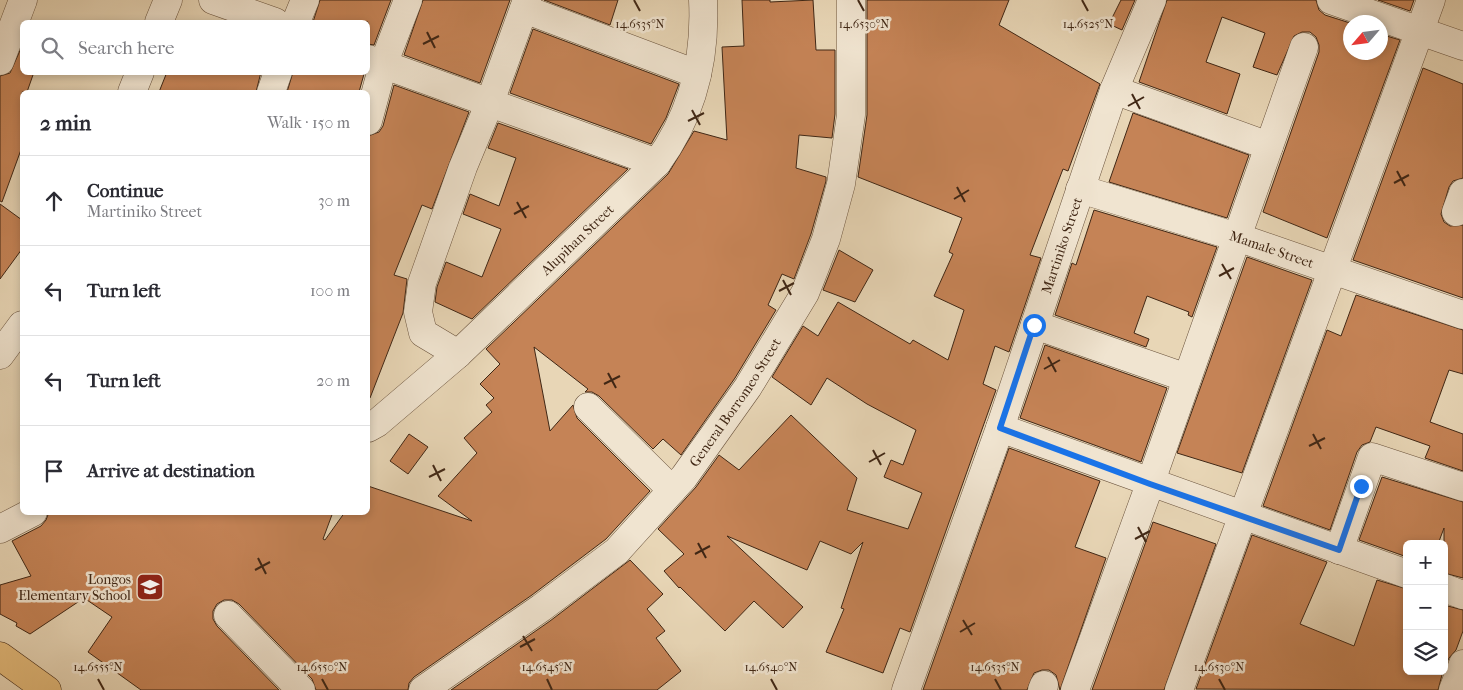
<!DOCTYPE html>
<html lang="en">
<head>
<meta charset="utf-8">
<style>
	:root { --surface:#fff; --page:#f7f7f7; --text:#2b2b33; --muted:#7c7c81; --line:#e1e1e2 }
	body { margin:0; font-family:"IM FELL French Canon",serif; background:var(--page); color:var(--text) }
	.controls { position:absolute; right:15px; bottom:15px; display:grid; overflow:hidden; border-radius:8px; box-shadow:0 2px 8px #0003 }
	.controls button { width:45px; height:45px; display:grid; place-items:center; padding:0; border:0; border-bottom:1px solid var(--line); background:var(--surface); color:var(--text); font:25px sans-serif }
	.compass { position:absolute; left:1343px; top:15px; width:45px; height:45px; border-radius:50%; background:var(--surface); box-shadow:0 2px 8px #0003; rotate:242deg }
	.stop { position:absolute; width:15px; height:15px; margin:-11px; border:4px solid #1a73e8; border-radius:50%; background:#fff }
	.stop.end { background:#1a73e8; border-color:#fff; box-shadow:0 1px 5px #0008 }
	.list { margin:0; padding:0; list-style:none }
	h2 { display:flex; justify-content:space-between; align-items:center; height:65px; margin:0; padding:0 20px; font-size:21px }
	h2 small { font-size:16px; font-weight:400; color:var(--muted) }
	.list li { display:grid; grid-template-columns:32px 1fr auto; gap:15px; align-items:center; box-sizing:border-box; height:90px; padding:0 20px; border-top:1px solid var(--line) }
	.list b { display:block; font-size:19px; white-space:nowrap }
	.list p { margin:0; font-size:16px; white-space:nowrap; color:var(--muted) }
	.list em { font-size:16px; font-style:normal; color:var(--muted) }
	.icon { flex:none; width:28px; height:28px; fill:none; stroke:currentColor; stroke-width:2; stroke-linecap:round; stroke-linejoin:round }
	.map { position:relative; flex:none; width:1463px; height:690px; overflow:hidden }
	.search { position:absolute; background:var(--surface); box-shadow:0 2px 8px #0003; left:20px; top:20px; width:350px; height:55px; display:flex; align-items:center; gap:12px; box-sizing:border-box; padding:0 18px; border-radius:8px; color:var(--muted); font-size:19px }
	.panel { position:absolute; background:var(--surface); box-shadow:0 2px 8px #0003; left:20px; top:90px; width:350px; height:425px; border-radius:8px }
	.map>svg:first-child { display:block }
</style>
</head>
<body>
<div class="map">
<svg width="1463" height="690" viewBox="0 0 1463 690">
	<rect width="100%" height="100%" fill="#e8d6b6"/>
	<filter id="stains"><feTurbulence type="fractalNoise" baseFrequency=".004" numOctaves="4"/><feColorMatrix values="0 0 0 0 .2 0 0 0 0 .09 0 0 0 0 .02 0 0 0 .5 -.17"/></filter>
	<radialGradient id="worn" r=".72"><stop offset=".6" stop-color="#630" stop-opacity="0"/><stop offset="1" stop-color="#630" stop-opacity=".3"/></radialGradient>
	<g fill="#c58356" stroke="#402715">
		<path d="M320,0H391L374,45L368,44V22H313Z"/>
		<path d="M423,0H510L480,83L404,55Z"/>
		<path d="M544,0H618L610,25Z"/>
		<path d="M742,0H770V2L813,0L816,50H835V114L832,138L799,135L796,168L826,177V181L811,234L794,279L782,274L768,305L776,310L735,378L681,455L663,439L653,449L599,396L592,392H585L588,389L534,347L550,431L573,405L577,418L650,491L606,539L532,595L414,677L409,683L408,690H316L312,679L239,604L232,600H224L217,604L213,611V619L217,626L279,690H141L88,652L112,617L84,598L30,634L16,626L17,623L0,614V585L31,576L12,541L41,526L46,520L49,512H333L323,539L325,540L345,512H368V486L472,521L438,496L477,453L464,438L492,412L486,405L494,398L480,384L500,364L486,349L668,174L694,131L727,140L722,47L744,46Z"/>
		<path d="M867,0H1009L999,25L1100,84L1068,171L1063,169L1030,255L1041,258L1009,352L995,346L983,384L996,390L910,632L900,628L883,673L826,652L844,609L841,608L863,542L851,554L820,541L807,570L727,536L803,607L783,628L754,601L725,631L680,587L679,588L664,571L684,554L658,529L696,487L719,455L739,470L791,415L857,478L847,510L908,529L922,493L884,477L891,460L903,465L916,430L867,404L827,378L811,405L772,377L803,326L818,336L838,302L910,344L913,340L948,360L964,310L934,296L953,254L949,252L962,218L858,177L867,115Z"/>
		<path d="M1121,0H1135L1122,30L1109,24Z"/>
		<path d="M1167,0H1316L1319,10L1325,15L1350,23V52H1380V34L1400,40L1327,238L1263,212L1319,52V45L1316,37L1310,32H1302L1294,36L1277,75L1253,67L1265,33L1222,17L1206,62L1240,74L1227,114L1139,82Z"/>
		<path d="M1378,0H1414L1410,11Z"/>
		<path d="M533,29L679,84L666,118L651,144L510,93Z"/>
		<path d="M22,46V72H34L27,92H22V147L2,202L0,201V76L10,73Z"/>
		<path d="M1423,68L1463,84V178L1453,181L1449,187L1441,214L1444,222L1450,226L1463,225V298L1353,260Z"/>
		<path d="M167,72H261L256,92H159Z"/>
		<path d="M293,72H361L364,74L359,92H287Z"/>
		<path d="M394,85L469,112L432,209L422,205L394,275L407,279L403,313L370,398H368V136L379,132L383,126Z"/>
		<path d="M1133,113L1249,155L1227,218L1109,182Z"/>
		<path d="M498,123L628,169L472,319L435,302L437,287L446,262L482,277L501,229L463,214L470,194L499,206L516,158L488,148Z"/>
		<path d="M0,204L22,220V249L0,279Z"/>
		<path d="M1094,210L1217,247L1192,317L1188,315L1189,312L1147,296L1134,333L1149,339L1146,347L1055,315L1072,263L1076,265Z"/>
		<path d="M839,250L873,270L855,302L823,290Z"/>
		<path d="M1247,257L1312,280L1242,473L1177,453Z"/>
		<path d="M1356,295L1463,330V374L1449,370L1430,422L1463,434V471L1425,458L1430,446L1376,427L1370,442L1362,445L1357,452L1330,530L1263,506L1327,330L1341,336Z"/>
		<path d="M1045,345L1167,388L1141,462L1020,418Z"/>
		<path d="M409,434L428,447L408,474L390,461Z"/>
		<path d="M1009,448L1100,481L1075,547L1106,558L1060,690L1056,675L1049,670H1042L1034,673L1027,690H923Z"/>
		<path d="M1382,477L1463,502V578L1444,573V528L1438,544H1407V557L1359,540Z"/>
		<path d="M1153,522L1216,544L1164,690H1092Z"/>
		<path d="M1252,535L1327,562L1300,624L1354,646L1377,580L1407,589V671H1443L1438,690L1196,689Z"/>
		<path d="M630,560L663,594L647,609L665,631L656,638L681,671L657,690H451L550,621Z"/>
		<path d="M1444,605L1463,610V631L1456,650L1449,658L1444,669Z"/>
	</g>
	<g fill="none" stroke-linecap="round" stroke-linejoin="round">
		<g stroke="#6a533d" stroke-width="29">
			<g id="minor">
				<path d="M213,0L275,22"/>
				<path d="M1331,0L1463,46"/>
				<path d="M524,9L697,74"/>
				<path d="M159,22L168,0"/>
				<path d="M296,22L305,0"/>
				<path d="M368,59L657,163"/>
				<path d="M0,61L23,0"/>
				<path d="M1114,90L1269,146"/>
				<path d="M132,92L140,72"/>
				<path d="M271,92L278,72"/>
				<path d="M368,121L383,65L408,0"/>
				<path id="s1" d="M1080,189L1237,237L1463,315"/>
				<path d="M1456,212L1463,193"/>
				<path d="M1035,325L1187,378"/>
				<path d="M458,354L423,333L418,312L422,283L463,167L490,102L527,0"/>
				<path d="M0,355L22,325"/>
				<path d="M588,407L672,490"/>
				<path id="s2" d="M368,428L377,423L458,354L657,163C693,114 706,60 703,0"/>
				<path d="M1000,428L1407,574"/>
				<path d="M0,529L33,512"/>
				<path d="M1339,550L1372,457L1463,487"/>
				<path d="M1444,588L1463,595"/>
				<path d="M228,615L301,690"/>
				<path id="s3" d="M423,690L541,608L617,551L684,477L748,387L805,293L826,239L841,184L851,115V0"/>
				<path id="s4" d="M906,690L1000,428L1114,90L1152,0"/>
				<path d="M1042,690L1044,685"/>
				<path d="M1075,690L1150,484L1304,47"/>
				<path d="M1179,690L1431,0"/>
				<path d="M1453,690L1463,664"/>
			</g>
		</g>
		<g stroke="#402715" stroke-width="29">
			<path id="highway" d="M0,656L47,690"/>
		</g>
		<use href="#minor" stroke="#f0e4d0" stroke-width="28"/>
		<use href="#highway" stroke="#e4bb7b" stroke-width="28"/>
	</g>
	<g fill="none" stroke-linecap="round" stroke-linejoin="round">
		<path stroke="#1a73e8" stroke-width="6" d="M1034,325L1000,428L1150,484L1339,550L1361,486"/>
	</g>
	<path fill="none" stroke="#402715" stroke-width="2" d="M634,0L640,11M858,0L864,11M1082,0L1088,11M427,32L435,48M423,44L439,36M1132,94L1140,109M1128,106L1144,97M692,110L700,125M688,121L704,113M1397,171L1405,186M1394,183L1409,175M957,187L965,202M954,199L969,190M517,202L526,218M514,214L529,206M1222,264L1231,279M1219,276L1234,268M783,280L791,295M779,291L794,283M1048,357L1056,372M1044,369L1060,360M608,373L616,388M604,384L620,376M1313,434L1321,449M1309,446L1325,438M873,450L881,465M869,462L885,453M433,465L441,481M429,477L445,469M1138,527L1146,542M1135,539L1150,531M698,543L706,558M695,554L710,546M258,558L266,574M255,570L270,562M963,620L972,635M960,632L975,623M523,636L532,651M520,647L535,639M98,679L104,690M322,679L328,690M547,679L552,690M771,679L777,690M995,679L1001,690M1219,679L1225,690"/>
	<defs>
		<g id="school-square" transform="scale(1.4375)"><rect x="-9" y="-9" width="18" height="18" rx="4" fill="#8f2418" stroke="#f0e4d0"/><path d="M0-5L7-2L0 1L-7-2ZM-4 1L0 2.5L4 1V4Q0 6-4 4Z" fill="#fff"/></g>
	</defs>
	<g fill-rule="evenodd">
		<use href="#school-square" x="150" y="587"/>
	</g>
	<g text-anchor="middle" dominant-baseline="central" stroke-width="5" stroke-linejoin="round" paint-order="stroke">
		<g font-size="14" fill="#402715" stroke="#f0e4d0">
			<text stroke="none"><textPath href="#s2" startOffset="282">Alupihan Street</textPath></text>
			<text stroke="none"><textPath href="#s4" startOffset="471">Martiniko Street</textPath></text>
			<text stroke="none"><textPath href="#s1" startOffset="201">Mamale Street</textPath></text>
			<text stroke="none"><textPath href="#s3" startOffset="429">General Borromeo Street</textPath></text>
		</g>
		<g font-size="14" fill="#402715" stroke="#f0e4d0" text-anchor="end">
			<text x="131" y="579">Longos<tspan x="131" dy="16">Elementary School</tspan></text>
		</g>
	</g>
	<g font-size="12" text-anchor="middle" fill="#402715" stroke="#f0e4d0" stroke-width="5" stroke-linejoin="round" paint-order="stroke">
		<text x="640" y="28">14.6535°N</text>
		<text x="864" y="28">14.6530°N</text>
		<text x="1088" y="28">14.6525°N</text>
		<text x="98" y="671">14.6555°N</text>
		<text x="322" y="671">14.6550°N</text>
		<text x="547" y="671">14.6545°N</text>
		<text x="771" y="671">14.6540°N</text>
		<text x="995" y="671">14.6535°N</text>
		<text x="1219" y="671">14.6530°N</text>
	</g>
	<rect width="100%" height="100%" filter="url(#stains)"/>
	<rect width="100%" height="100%" fill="url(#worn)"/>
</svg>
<div class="controls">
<button>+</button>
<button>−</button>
<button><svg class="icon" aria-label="layers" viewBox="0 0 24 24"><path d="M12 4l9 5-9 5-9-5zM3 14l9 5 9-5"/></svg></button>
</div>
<svg class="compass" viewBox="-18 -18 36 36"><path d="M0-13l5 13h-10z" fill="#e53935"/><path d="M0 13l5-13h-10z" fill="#7c7c81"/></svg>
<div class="stop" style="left:1034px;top:325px"></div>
<div class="stop end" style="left:1361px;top:486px"></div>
<div class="search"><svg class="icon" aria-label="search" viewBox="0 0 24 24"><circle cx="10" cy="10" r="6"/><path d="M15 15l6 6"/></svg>Search here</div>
<section class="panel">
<h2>2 min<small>Walk · 150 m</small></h2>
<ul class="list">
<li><svg class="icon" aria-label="ahead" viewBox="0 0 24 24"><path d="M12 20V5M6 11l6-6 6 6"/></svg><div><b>Continue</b><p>Martiniko Street</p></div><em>30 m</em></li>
<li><svg class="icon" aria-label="left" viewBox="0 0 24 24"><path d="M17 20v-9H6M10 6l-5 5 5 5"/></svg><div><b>Turn left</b></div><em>100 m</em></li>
<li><svg class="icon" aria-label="left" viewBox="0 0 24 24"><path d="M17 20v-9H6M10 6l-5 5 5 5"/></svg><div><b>Turn left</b></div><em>20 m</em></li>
<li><svg class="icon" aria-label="arrive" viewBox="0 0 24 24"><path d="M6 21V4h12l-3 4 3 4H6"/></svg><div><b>Arrive at destination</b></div></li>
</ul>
</section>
</div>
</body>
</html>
